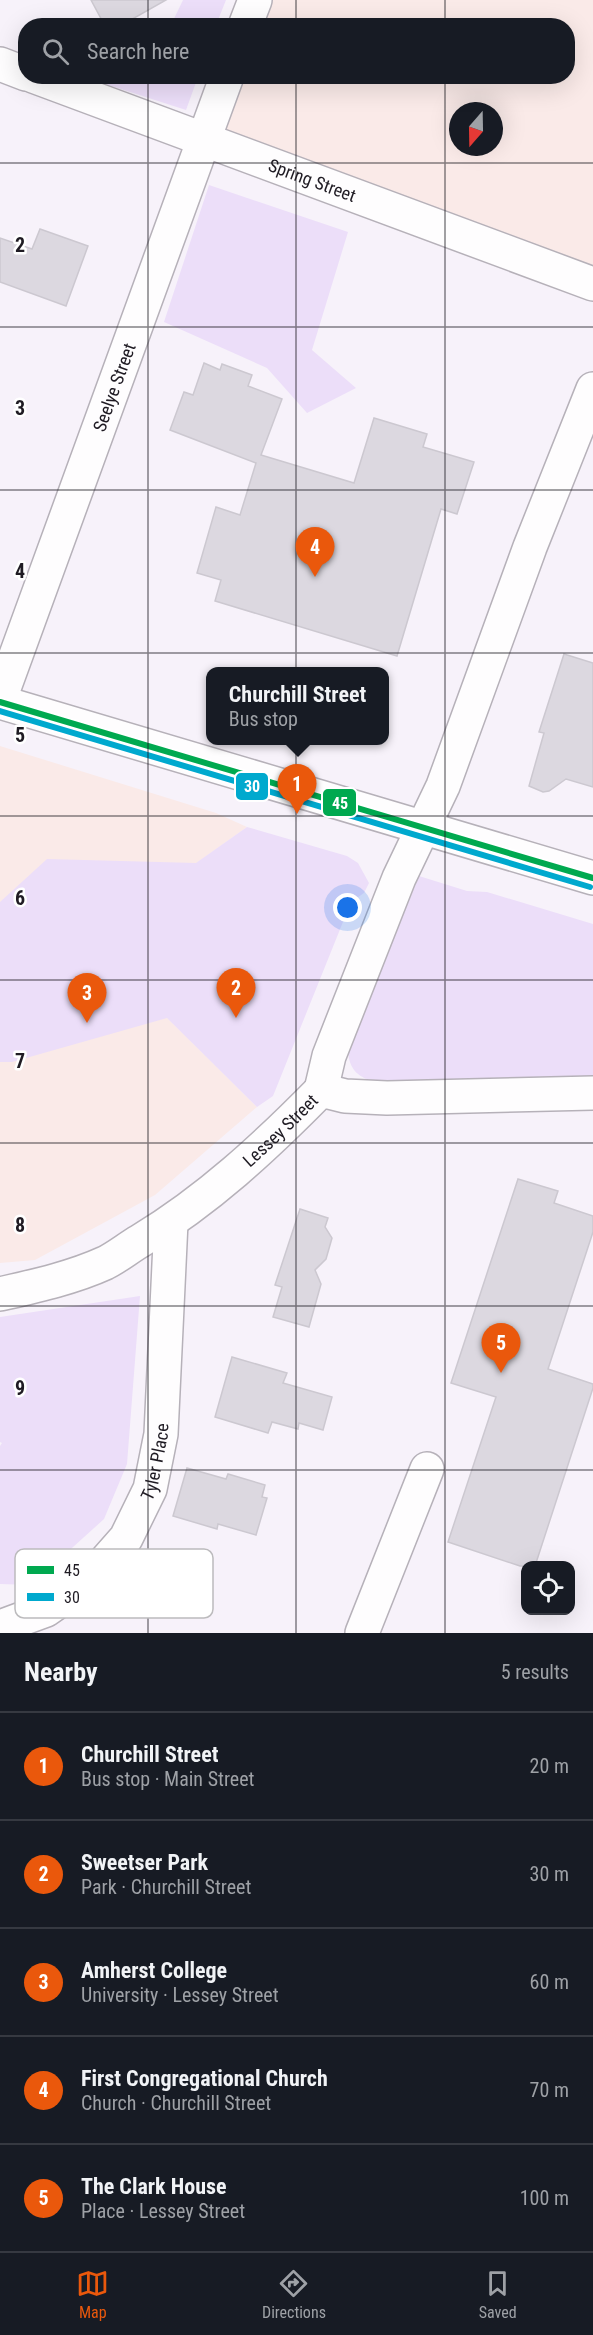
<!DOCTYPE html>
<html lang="en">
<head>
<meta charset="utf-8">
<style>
	:root { --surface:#171b24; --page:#242831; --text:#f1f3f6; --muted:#9ea1a6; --line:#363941; --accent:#ea580c }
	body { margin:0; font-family:"Roboto Condensed",sans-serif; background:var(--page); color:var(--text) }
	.controls { position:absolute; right:18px; bottom:18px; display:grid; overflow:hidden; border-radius:12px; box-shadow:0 6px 24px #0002 }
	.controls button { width:54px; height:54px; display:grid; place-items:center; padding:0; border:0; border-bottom:2px solid var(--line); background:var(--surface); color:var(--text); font:30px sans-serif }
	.compass { position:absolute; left:449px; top:102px; width:54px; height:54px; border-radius:50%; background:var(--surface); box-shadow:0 6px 24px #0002; rotate:200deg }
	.you { position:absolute; left:348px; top:908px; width:21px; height:21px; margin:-15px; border:4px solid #fff; border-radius:50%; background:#1a73e8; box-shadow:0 0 0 9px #1a73e833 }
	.badge { display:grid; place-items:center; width:39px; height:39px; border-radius:50%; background:var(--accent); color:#fff; font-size:20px; font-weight:700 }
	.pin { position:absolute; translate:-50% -50px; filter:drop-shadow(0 2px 3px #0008) }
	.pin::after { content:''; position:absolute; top:32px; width:21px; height:18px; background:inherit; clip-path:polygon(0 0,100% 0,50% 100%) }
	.popup { position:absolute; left:206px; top:667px; width:183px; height:78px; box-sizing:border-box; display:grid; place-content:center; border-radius:12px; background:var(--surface); filter:drop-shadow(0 2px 4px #0005); font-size:20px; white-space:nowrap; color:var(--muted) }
	.popup b { font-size:22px; color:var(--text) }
	.popup::after { content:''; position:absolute; left:50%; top:100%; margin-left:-12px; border:12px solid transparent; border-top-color:var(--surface) }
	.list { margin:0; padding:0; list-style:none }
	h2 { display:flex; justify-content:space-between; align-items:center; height:78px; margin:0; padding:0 24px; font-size:26px }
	h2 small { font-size:20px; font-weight:400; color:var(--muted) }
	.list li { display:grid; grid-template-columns:39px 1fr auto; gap:18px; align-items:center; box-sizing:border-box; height:108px; padding:0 24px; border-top:2px solid var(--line) }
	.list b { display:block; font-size:22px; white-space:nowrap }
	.list p { margin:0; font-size:20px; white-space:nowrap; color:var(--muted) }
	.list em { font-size:20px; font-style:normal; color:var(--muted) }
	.icon { flex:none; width:33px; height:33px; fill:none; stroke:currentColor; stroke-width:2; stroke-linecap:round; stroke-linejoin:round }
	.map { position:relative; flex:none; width:593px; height:1633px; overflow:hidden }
	.search { position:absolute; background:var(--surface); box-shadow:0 6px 24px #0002; left:18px; right:18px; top:18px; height:66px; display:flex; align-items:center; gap:15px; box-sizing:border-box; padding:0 21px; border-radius:24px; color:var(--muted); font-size:22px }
	.sheet { height:618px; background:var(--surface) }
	nav { display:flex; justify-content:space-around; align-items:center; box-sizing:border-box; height:84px; border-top:2px solid var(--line); background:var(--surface); font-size:16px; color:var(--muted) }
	nav a { display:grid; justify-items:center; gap:3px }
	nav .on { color:var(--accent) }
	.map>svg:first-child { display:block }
</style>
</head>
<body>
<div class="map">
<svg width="593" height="1633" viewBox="0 0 593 1633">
	<rect width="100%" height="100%" fill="#f7f2fa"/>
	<g fill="#faeae8" fill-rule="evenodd">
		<path d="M255,0H593V284L203,140L227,77L568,76V26L245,25ZM458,111H494V147H458Z"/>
		<path d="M0,746L216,813L247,827L89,940L257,1107L155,1195L35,1260L0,1263Z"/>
	</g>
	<g fill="#ecdef9">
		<path d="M183,0H226L216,25H171Z"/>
		<path d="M103,76H198V77L186,110L96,81Z"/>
		<path d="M209,185L348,232L312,350L356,388L307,413L267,368L164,322Z"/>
		<path d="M247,827L347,856L358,863L369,883L364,893L351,902L273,1096L257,1107L167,1018L12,1062H0V902L47,859L196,863Z"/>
		<path d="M419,876L467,891L487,892L593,924V1077L376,1082C359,1078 349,1070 348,1051Z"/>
		<path d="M140,1296L127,1464L104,1519L31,1585L0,1584V1446L2,1443L0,1442V1317Z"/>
	</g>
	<g fill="#dcd8e0" stroke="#ccc8d0" stroke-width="1.5">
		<path d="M91,0H166L120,26H105Z"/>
		<path d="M40,229L88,246L66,306L0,282V238L32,249Z"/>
		<path d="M204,363L220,370L222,364L252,375L248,386L282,399L261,455L354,483L374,418L427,434L423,447L474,462L457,514L441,509L397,656L215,601L221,580L197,573L216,507L240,515L256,463L170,430L184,392L193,395Z"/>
		<path d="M564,654L593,663V787L566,779L549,791L543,792L529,786L544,733L539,732Z"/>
		<path d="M518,1179L558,1191L554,1203L593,1216V1232L548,1369L593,1384V1388L535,1566H520L448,1542L496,1397L451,1383Z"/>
		<path d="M300,1209L328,1218L325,1227L332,1238L326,1259L315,1270L321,1284L309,1327L273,1317L282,1287L275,1285Z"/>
		<path d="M232,1357L287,1373L283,1383L332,1397L323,1430L299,1423L298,1429L272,1422L268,1433L215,1417Z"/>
		<path d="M187,1468L226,1479L228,1474L265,1485L262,1497L267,1498L256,1535L218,1524L217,1529L173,1516Z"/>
	</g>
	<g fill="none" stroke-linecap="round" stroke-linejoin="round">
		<g stroke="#b6b1b9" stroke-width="36">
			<g id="minor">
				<path d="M245,26L255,0"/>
				<path d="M0,64L26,74"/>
				<path id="s1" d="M33,76L593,284"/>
				<path id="s2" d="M0,699L227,76"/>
				<path d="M321,1090L329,1056L399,878L443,786L530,547L593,389"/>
				<path id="s3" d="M0,1294C35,1286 72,1278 105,1263C117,1257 128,1248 140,1241C208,1200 265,1147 321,1090L345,1096L387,1098L593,1093"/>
				<path id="s4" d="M0,1627L46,1610L89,1580L126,1538L150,1489L161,1434L171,1222"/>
				<path d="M362,1633L427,1469"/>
			</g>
		</g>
		<g stroke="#b6b1b9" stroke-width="36">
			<path id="major" d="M0,702L593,878"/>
		</g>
		<use href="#minor" stroke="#fefdfe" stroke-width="33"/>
		<use href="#major" stroke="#fefdfe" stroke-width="33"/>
		<g stroke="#fff" stroke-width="10">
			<path id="bus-1" d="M0,702L593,878"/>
		</g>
		<g stroke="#fff" stroke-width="10">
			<path id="bus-2" d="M0,711L590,887"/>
		</g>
		<use href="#bus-1" stroke="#00a950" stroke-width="6"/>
		<use href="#bus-2" stroke="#00a9ce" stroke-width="6"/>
	</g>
	<path fill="none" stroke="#1f1b23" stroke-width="1.5" stroke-opacity="0.55" d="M148,0V26M296,0V26M445,0V26M148,76V1633M296,76V1633M445,76V1633M0,163H593M0,327H593M0,490H593M0,653H593M0,816H593M0,980H593M0,1143H593M0,1306H593M0,1470H593"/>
	<g text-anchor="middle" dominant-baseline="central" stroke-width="5" stroke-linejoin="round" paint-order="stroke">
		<g font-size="18" fill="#1f1b23" stroke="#fff">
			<text stroke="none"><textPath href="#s1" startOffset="298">Spring Street</textPath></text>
			<text stroke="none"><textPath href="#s2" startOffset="332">Seelye Street</textPath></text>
			<text stroke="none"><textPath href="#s3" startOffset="330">Lessey Street</textPath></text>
			<text stroke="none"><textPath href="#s4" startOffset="240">Tyler Place</textPath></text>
		</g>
	</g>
	<rect x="15" y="1549" width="198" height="69" rx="9" fill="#fff" stroke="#bcbbbd" stroke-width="1.5"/>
	<rect x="27" y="1566" width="27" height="8" fill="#00a950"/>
	<rect x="27" y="1593" width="27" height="8" fill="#00a9ce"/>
	<g font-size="16" fill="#1f1b23">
		<text x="64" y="1576">45</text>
		<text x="64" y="1603">30</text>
	</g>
	<g font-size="20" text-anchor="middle" font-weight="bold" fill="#1f1b23" stroke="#fff" stroke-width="5" stroke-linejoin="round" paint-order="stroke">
		<text x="20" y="252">2</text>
		<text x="20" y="415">3</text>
		<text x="20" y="578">4</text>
		<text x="20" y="742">5</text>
		<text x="20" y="905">6</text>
		<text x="20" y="1068">7</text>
		<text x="20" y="1232">8</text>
		<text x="20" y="1395">9</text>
	</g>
	<g stroke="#fff" stroke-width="2">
		<rect x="235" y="772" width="34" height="29" rx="6" fill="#00a9ce"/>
		<rect x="322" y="788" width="35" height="29" rx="6" fill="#00a950"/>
	</g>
	<g font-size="16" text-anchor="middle" font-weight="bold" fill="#fff">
		<text x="252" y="792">30</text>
		<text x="340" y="809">45</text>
	</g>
</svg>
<div class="controls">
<button><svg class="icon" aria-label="locate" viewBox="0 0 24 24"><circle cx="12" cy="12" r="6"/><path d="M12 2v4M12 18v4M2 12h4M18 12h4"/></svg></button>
</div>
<svg class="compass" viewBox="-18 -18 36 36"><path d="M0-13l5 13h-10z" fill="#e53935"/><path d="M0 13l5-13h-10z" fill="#9ea1a6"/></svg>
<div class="you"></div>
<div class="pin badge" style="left:297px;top:814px">1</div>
<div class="popup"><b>Churchill Street</b>Bus stop</div>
<div class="pin badge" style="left:236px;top:1018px">2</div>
<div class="pin badge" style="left:87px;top:1023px">3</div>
<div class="pin badge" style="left:315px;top:577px">4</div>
<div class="pin badge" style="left:501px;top:1373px">5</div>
<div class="search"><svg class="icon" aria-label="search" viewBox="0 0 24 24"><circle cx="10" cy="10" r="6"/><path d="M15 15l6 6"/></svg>Search here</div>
</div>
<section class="sheet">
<h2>Nearby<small>5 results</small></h2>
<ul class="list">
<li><span class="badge">1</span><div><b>Churchill Street</b><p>Bus stop · Main Street</p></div><em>20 m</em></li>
<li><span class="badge">2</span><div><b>Sweetser Park</b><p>Park · Churchill Street</p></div><em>30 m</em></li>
<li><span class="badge">3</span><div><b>Amherst College</b><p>University · Lessey Street</p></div><em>60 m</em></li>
<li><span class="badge">4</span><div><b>First Congregational Church</b><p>Church · Churchill Street</p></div><em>70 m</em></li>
<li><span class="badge">5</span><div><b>The Clark House</b><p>Place · Lessey Street</p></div><em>100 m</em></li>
</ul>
</section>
<nav>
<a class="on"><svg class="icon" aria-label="map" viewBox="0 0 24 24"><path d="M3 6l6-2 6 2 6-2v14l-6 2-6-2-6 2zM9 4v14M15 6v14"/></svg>Map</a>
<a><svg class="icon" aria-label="directions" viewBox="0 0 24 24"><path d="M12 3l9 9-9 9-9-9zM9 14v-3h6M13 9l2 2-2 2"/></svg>Directions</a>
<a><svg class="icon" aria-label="saved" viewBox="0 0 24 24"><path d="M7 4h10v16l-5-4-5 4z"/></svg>Saved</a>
</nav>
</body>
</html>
